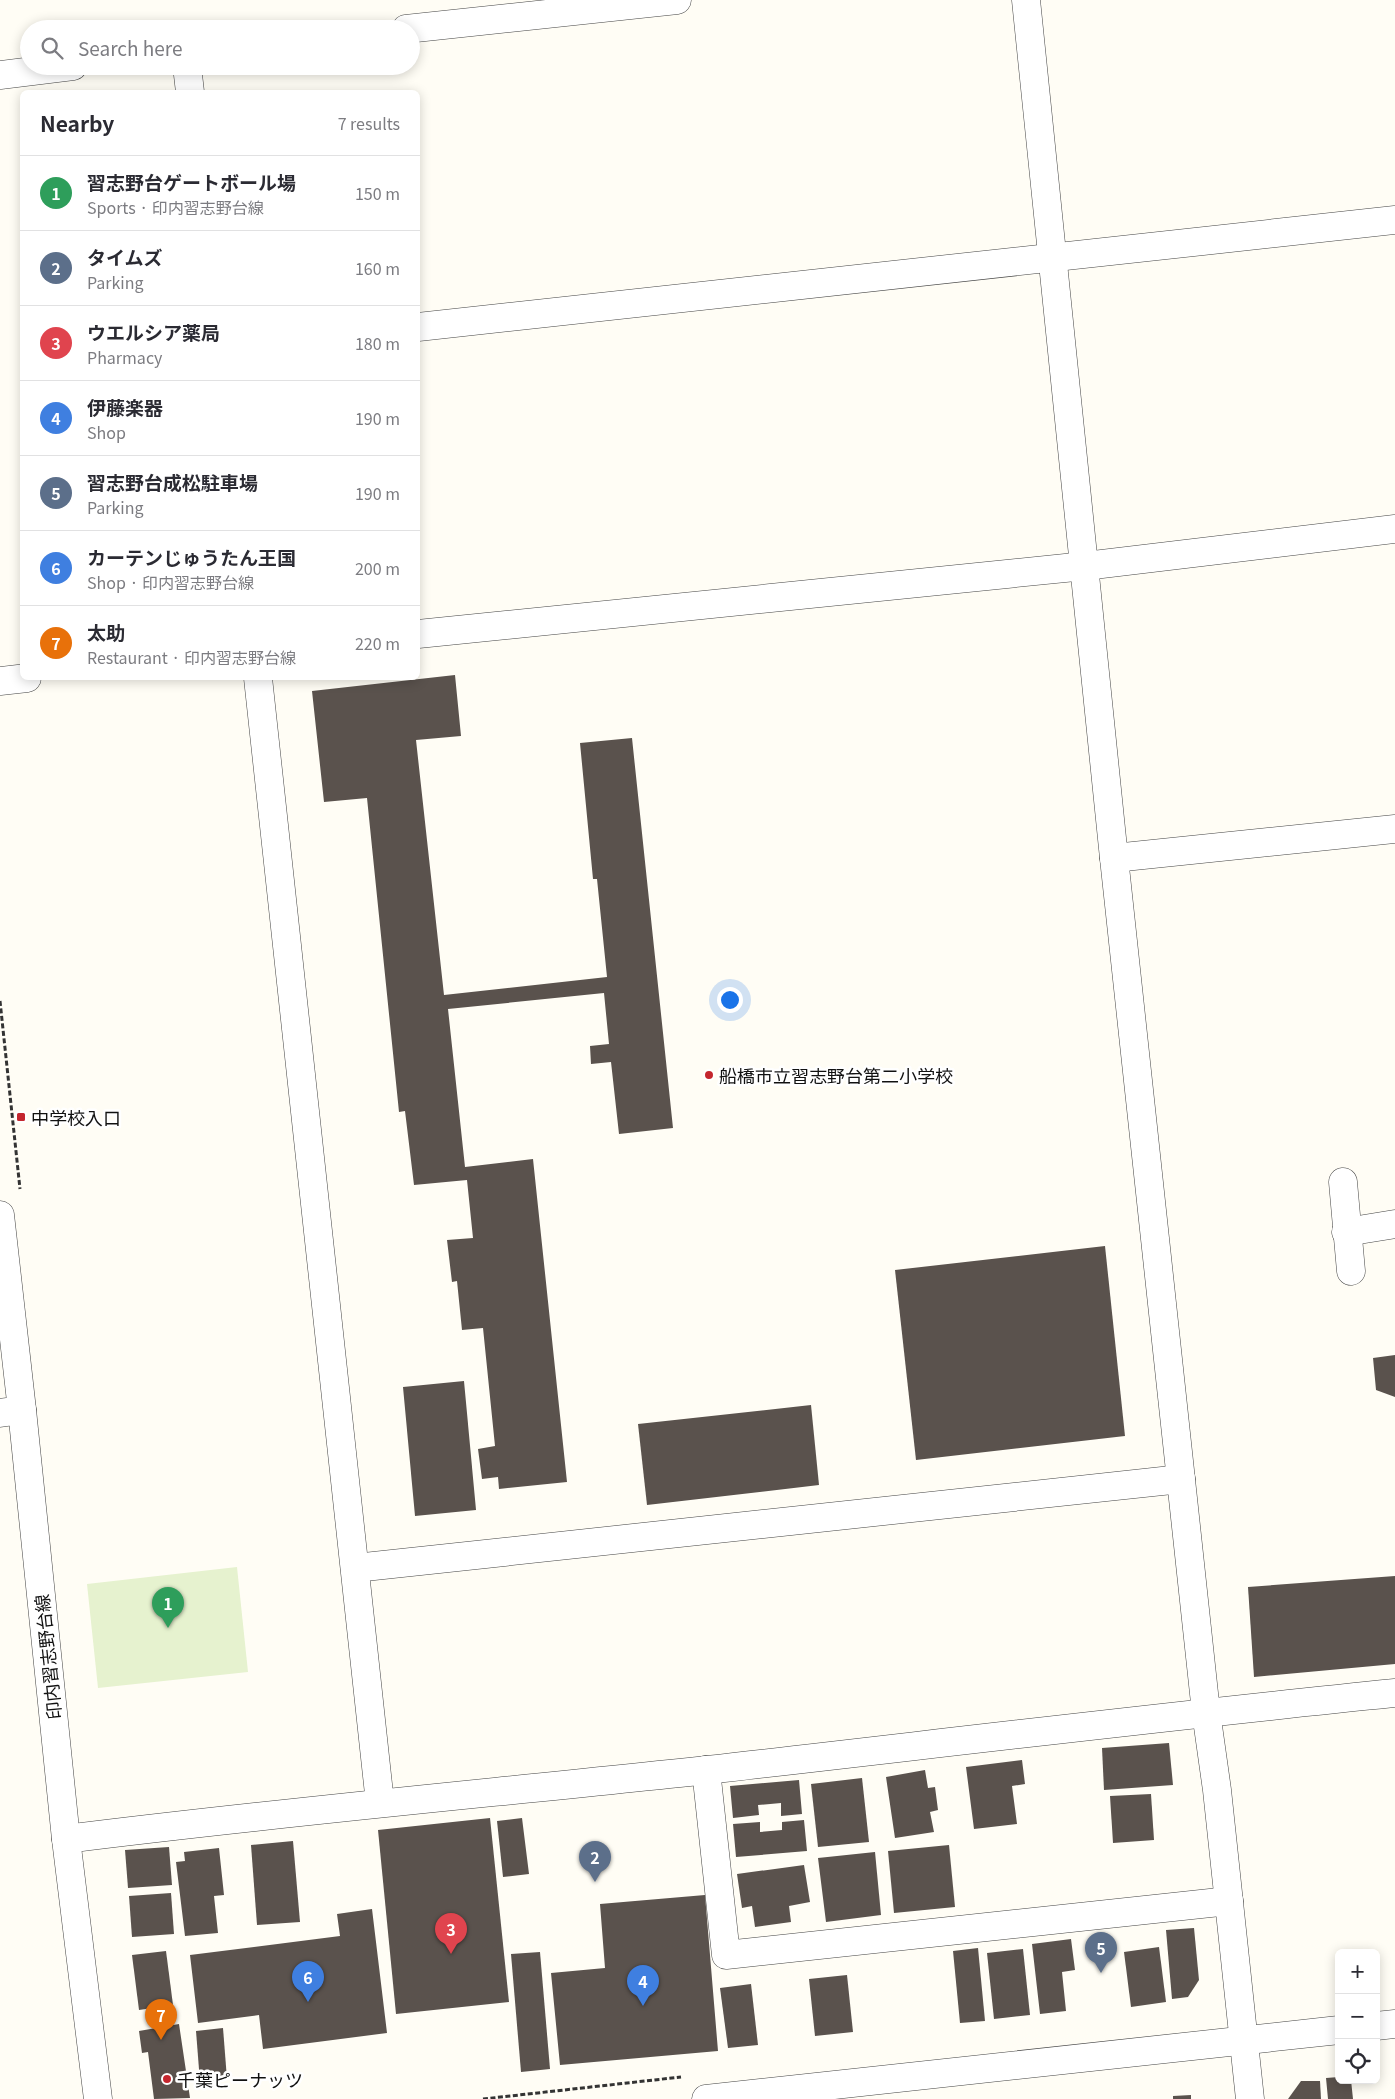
<!DOCTYPE html>
<html lang="en">
<head>
<meta charset="utf-8">
<style>
	:root { --surface:#fff; --page:#f2f2f3; --text:#2b2b33; --muted:#7c7c81; --line:#e1e1e2; --accent:#c4262e }
	body { margin:0; font-family:Georgia,"Noto Sans JP",serif; background:var(--page); color:var(--text) }
	.controls { position:absolute; right:15px; bottom:15px; display:grid; overflow:hidden; border-radius:8px; box-shadow:0 2px 12px #0003 }
	.controls button { width:45px; height:45px; display:grid; place-items:center; padding:0; border:0; border-bottom:1px solid var(--line); background:var(--surface); color:var(--text); font:25px sans-serif }
	.you { position:absolute; left:729px; top:999px; width:18px; height:18px; margin:-12px; border:4px solid #fff; border-radius:50%; background:#1a73e8; box-shadow:0 0 0 8px #1a73e833 }
	.badge { display:grid; place-items:center; width:32px; height:32px; border-radius:50%; background:var(--accent); color:#fff; font-size:16px; font-weight:700 }
	.pin { position:absolute; translate:-50% -41px; filter:drop-shadow(0 1px 2px #0008) }
	.pin::after { content:''; position:absolute; top:26px; width:18px; height:15px; background:inherit; clip-path:polygon(0 0,100% 0,50% 100%) }
	.list { margin:0; padding:0; list-style:none }
	h2 { display:flex; justify-content:space-between; align-items:center; height:65px; margin:0; padding:0 20px; font-size:21px }
	h2 small { font-size:16px; font-weight:400; color:var(--muted) }
	.list li { display:grid; grid-template-columns:32px 1fr auto; gap:15px; align-items:center; box-sizing:border-box; height:75px; padding:0 20px; border-top:1px solid var(--line) }
	.list b { display:block; font-size:19px; white-space:nowrap }
	.list p { margin:0; font-size:16px; white-space:nowrap; color:var(--muted) }
	.list em { font-size:16px; font-style:normal; color:var(--muted) }
	.icon { flex:none; width:28px; height:28px; fill:none; stroke:currentColor; stroke-width:2; stroke-linecap:round; stroke-linejoin:round }
	.map { position:relative; flex:none; width:1395px; height:2099px; overflow:hidden }
	.search { position:absolute; background:var(--surface); box-shadow:0 2px 12px #0003; left:20px; top:20px; width:400px; height:55px; display:flex; align-items:center; gap:12px; box-sizing:border-box; padding:0 18px; border-radius:28px; color:var(--muted); font-size:19px }
	.panel { position:absolute; background:var(--surface); box-shadow:0 2px 12px #0003; left:20px; top:90px; width:400px; height:590px; border-radius:8px }
	.map>svg:first-child { display:block }
</style>
</head>
<body>
<div class="map">
<svg width="1395" height="2099" viewBox="0 0 1395 2099">
	<rect width="100%" height="100%" fill="#fffdf5"/>
	<path fill="#e6f2cf" d="M237,1567L248,1672L98,1688L87,1584Z"/>
	<g fill="#5a524d">
		<path d="M455,675L461,736L416,740L444,995L607,977L597,879H593L580,743L632,738L673,1128L619,1134L611,1062L591,1064L590,1046L609,1044L604,993L448,1009L465,1167L533,1159L567,1482L499,1489L498,1477L482,1479L478,1449L495,1446L483,1328L462,1330L457,1281L452,1282L447,1240L473,1238L467,1180L414,1185L405,1111L399,1112L367,798L324,802L312,691Z"/>
		<path d="M1105,1246L1125,1436L916,1460L895,1270Z"/>
		<path d="M1395,1355V1397L1376,1390L1373,1358Z"/>
		<path d="M464,1381L476,1510L415,1516L403,1387Z"/>
		<path d="M811,1405L819,1485L647,1505L638,1424Z"/>
		<path d="M1395,1576V1664L1254,1677L1248,1587Z"/>
		<path d="M1169,1743L1173,1785L1104,1790L1102,1748Z"/>
		<path d="M1022,1760L1025,1784L1012,1786L1017,1824L974,1829L966,1767Z"/>
		<path d="M925,1770L928,1788L935,1787L938,1810L930,1812L934,1832L895,1838L886,1777Z"/>
		<path d="M862,1778L869,1842L818,1847L811,1784Z"/>
		<path d="M799,1780L802,1814L781,1816V1803L758,1805L759,1815L733,1818L730,1786Z"/>
		<path d="M1151,1794L1154,1840L1113,1843L1110,1796Z"/>
		<path d="M490,1818L509,2002L396,2014L378,1830Z"/>
		<path d="M522,1818L529,1874L503,1877L497,1821Z"/>
		<path d="M804,1820L807,1851L736,1857L733,1824L760,1822V1832L782,1830V1822Z"/>
		<path d="M293,1841L300,1922L257,1925L251,1845Z"/>
		<path d="M949,1845L955,1907L894,1913L888,1851Z"/>
		<path d="M169,1847L172,1885L128,1888L125,1850Z"/>
		<path d="M219,1848L224,1895L214,1896L218,1933L185,1936L176,1862L185,1861L184,1852Z"/>
		<path d="M875,1852L881,1915L826,1922L818,1858Z"/>
		<path d="M804,1865L810,1902L789,1906L791,1922L755,1927L752,1906L742,1908L737,1874Z"/>
		<path d="M171,1893L174,1934L132,1937L129,1896Z"/>
		<path d="M705,1895L718,2051L560,2065L551,1973L605,1968L600,1904Z"/>
		<path d="M372,1909L387,2033L263,2049L259,2015L198,2023L190,1955L340,1936L337,1914Z"/>
		<path d="M1194,1928L1199,1980L1188,1997L1172,1999L1166,1930Z"/>
		<path d="M1071,1939L1075,1970L1062,1972L1066,2011L1040,2014L1032,1944Z"/>
		<path d="M1159,1947L1166,2002L1131,2007L1124,1952Z"/>
		<path d="M978,1948L985,2021L960,2023L953,1951Z"/>
		<path d="M1023,1949L1030,2015L994,2019L987,1953Z"/>
		<path d="M166,1951L173,2005L139,2010L132,1955Z"/>
		<path d="M540,1952L550,2069L521,2072L511,1954Z"/>
		<path d="M847,1975L853,2032L815,2036L809,1979Z"/>
		<path d="M751,1984L758,2045L728,2048L720,1988Z"/>
		<path d="M179,2024L190,2098L154,2099L148,2052L142,2053L139,2031Z"/>
		<path d="M223,2028L227,2079L200,2082L196,2031Z"/>
		<path d="M1339,2077V2080H1351L1353,2099H1328L1326,2078Z"/>
		<path d="M1301,2081H1320L1321,2099H1288Z"/>
		<path d="M1191,2095V2099H1173V2096Z"/>
	</g>
	<g fill="none" stroke-linecap="round" stroke-linejoin="round">
		<g stroke="#444" stroke-width="29">
			<g id="minor">
				<path d="M1026,0L1114,858L1206,1712L1217,1790L1250,2099"/>
				<path d="M187,66L190,92"/>
				<path d="M418,327L1395,220"/>
				<path d="M418,634L1085,566L1395,529"/>
				<path d="M258,678L380,1803"/>
				<path d="M0,681L27,678"/>
				<path d="M1114,858L1395,829"/>
				<path d="M1343,1182L1351,1271"/>
				<path d="M1346,1232L1395,1224"/>
				<path d="M0,1413L22,1410"/>
				<path d="M355,1568L1181,1479"/>
				<path d="M706,1770L726,1955L1229,1901"/>
				<path d="M66,1839C279,1812 493,1793 707,1770C937,1744 1165,1716 1395,1693"/>
			</g>
		</g>
		<g stroke="#444" stroke-width="29">
			<g id="tertiary">
				<path d="M406,29L677,0"/>
				<path d="M0,75L73,66"/>
				<path d="M0,1215L22,1410L66,1839L98,2099"/>
				<path d="M1376,2026L1395,2024"/>
				<path d="M706,2099L1339,2030"/>
			</g>
		</g>
		<g stroke="#333" stroke-width="3" stroke-dasharray="5 2.5" stroke-linecap="butt">
			<path d="M0,1001L20,1189"/>
			<path d="M483,2099L681,2077"/>
		</g>
		<use href="#minor" stroke="#fff" stroke-width="28"/>
		<use href="#tertiary" stroke="#fff" stroke-width="28"/>
	</g>
	<g fill="#c4262e" stroke="#fff" stroke-width="2">
		<circle cx="709" cy="1075" r="5"/>
		<rect x="16" y="1112" width="10" height="10" rx="2.5"/>
		<circle cx="167" cy="2079" r="5"/>
	</g>
	<g text-anchor="middle" dominant-baseline="central" stroke-width="5" stroke-linejoin="round" paint-order="stroke">
		<g font-size="18" fill="#111" stroke="#fff" text-anchor="start">
			<text x="719" y="1075">船橋市立習志野台第二小学校</text>
			<text x="31" y="1117">中学校入口</text>
			<text x="177" y="2079">千葉ピーナッツ</text>
		</g>
		<g font-size="18" fill="#111" stroke="#fff">
			<text transform="translate(47 1657) rotate(-96)">印内習志野台線</text>
		</g>
	</g>
</svg>
<div class="controls">
<button>+</button>
<button>−</button>
<button><svg class="icon" aria-label="locate" viewBox="0 0 24 24"><circle cx="12" cy="12" r="6"/><path d="M12 2v4M12 18v4M2 12h4M18 12h4"/></svg></button>
</div>
<div class="you"></div>
<div class="pin badge" style="left:168px;top:1628px;background:#2e9e5b">1</div>
<div class="pin badge" style="left:595px;top:1882px;background:#5c6f8a">2</div>
<div class="pin badge" style="left:451px;top:1954px;background:#e0444e">3</div>
<div class="pin badge" style="left:643px;top:2006px;background:#3f7fe0">4</div>
<div class="pin badge" style="left:1101px;top:1973px;background:#5c6f8a">5</div>
<div class="pin badge" style="left:308px;top:2002px;background:#3f7fe0">6</div>
<div class="pin badge" style="left:161px;top:2040px;background:#e8710a">7</div>
<div class="search"><svg class="icon" aria-label="search" viewBox="0 0 24 24"><circle cx="10" cy="10" r="6"/><path d="M15 15l6 6"/></svg>Search here</div>
<section class="panel">
<h2>Nearby<small>7 results</small></h2>
<ul class="list">
<li><span class="badge" style="background:#2e9e5b">1</span><div><b>習志野台ゲートボール場</b><p>Sports · 印内習志野台線</p></div><em>150 m</em></li>
<li><span class="badge" style="background:#5c6f8a">2</span><div><b>タイムズ</b><p>Parking</p></div><em>160 m</em></li>
<li><span class="badge" style="background:#e0444e">3</span><div><b>ウエルシア薬局</b><p>Pharmacy</p></div><em>180 m</em></li>
<li><span class="badge" style="background:#3f7fe0">4</span><div><b>伊藤楽器</b><p>Shop</p></div><em>190 m</em></li>
<li><span class="badge" style="background:#5c6f8a">5</span><div><b>習志野台成松駐車場</b><p>Parking</p></div><em>190 m</em></li>
<li><span class="badge" style="background:#3f7fe0">6</span><div><b>カーテンじゅうたん王国</b><p>Shop · 印内習志野台線</p></div><em>200 m</em></li>
<li><span class="badge" style="background:#e8710a">7</span><div><b>太助</b><p>Restaurant · 印内習志野台線</p></div><em>220 m</em></li>
</ul>
</section>
</div>
</body>
</html>
